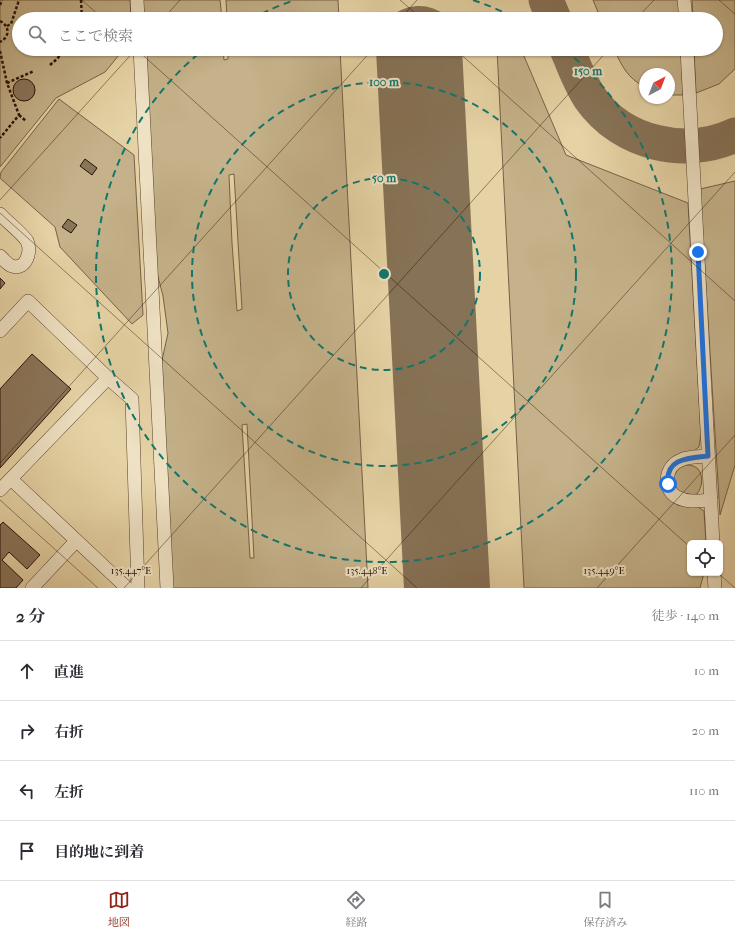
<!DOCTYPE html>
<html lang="ja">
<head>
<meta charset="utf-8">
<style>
	:root { --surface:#fff; --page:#f2f2f3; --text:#2b2b33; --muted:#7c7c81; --line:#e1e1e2; --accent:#8f2418 }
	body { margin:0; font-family:"IM FELL French Canon","Noto Serif JP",serif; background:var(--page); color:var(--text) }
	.controls { position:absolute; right:12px; bottom:12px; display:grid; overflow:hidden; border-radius:6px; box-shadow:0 1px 3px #0004 }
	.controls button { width:36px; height:36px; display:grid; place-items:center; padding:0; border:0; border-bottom:1px solid var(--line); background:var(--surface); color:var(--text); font:20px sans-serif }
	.compass { position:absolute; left:639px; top:68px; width:36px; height:36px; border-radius:50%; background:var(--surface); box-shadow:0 1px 3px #0004; rotate:42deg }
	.stop { position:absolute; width:12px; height:12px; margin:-9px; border:3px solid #1a73e8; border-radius:50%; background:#fff }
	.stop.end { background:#1a73e8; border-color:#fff; box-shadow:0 1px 4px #0008 }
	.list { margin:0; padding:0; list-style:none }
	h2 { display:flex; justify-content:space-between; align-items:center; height:52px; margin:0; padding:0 16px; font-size:17px }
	h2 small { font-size:13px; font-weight:400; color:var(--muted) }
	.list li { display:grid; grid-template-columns:26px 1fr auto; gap:12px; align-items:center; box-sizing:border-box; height:60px; padding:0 16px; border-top:1px solid var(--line) }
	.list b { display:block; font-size:15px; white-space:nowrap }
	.list em { font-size:13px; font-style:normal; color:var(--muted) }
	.icon { flex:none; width:22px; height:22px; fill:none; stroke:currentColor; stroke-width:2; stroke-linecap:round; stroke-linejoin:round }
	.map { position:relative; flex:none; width:735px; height:588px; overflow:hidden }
	.search { position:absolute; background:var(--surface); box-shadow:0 1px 3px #0004; left:12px; right:12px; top:12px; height:44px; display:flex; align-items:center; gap:10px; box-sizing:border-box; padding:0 14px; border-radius:22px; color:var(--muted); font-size:15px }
	.sheet { height:292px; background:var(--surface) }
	nav { display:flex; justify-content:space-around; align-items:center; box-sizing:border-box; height:56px; border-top:1px solid var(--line); background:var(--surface); font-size:11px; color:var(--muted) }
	nav a { display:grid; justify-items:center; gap:2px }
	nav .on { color:var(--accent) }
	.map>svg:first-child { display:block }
</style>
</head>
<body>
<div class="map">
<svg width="735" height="588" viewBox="0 0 735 588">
	<rect width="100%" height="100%" fill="#e6d3a5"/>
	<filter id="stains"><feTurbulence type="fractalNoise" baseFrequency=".005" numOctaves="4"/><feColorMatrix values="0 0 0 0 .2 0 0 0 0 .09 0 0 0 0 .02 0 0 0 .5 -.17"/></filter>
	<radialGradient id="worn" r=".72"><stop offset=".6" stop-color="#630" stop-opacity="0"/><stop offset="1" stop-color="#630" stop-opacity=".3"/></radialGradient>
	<g fill="#c5b28a" stroke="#766148" fill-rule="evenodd">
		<path d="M0,0H130L131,19H19V49H124L105,72L56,98L0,167Z"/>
		<path d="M143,0H220L222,19H144Z"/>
		<path d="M226,0H338L339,19H227Z"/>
		<path d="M593,0H679V19H601Z"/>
		<path d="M692,0H735V69L719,84L696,93L694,49H716V19H693Z"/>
		<path d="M146,49H223L224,60L228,59V49H340L368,588H171L161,365L168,333L163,296L157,273ZM234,174L242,309L237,311L232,243L229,175ZM247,424L254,558H250L242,425Z"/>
		<path d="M497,49H521L566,155L688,203L701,434L699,447L693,452L676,455L667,463L668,498L678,505L698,507L704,511L706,543H690V573H704L700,588H524Z"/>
		<path d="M614,49H681L683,95H669V74H645V87C627,78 622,66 614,49Z"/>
		<path d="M59,99L134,155L143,315L132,324L60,247L55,227L0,178L1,172Z"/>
		<path d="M735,181V465L720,515L700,189Z"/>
		<path d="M686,465C691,465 695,466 698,469C704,476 702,488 697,494L690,495L678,491L672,479L679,467Z"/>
	</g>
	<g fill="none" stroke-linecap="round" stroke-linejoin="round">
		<g stroke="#867256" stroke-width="35">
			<path d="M546,0L554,19"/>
			<path d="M567,49C574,66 580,83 590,98C622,144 686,158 735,135"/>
		</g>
		<path stroke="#867256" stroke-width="86" d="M419,49L447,588"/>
	</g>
	<g fill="#8a7559" stroke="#261007">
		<circle cx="24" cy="90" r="11"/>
		<path d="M85,159L97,168L92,175L80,166Z"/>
		<path d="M68,219L77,225L71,233L62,227Z"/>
		<path d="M0,278L5,283L0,289Z"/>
		<path d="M32,354L71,389L0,468V389Z"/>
		<path d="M3,522L40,555L27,569L9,552L2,560L23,580L16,588H0V525Z"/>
	</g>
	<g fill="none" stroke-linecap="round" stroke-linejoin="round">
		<g stroke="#56412e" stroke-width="14">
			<g id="minor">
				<path d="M137,0L138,19"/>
				<path d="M684,0L686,19"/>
				<path d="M140,49L167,588"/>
				<path d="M687,49L713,543"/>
				<path d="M0,214C6,221 23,234 27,241C32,251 26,271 12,266C8,265 3,259 0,256"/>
				<path d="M0,331L28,301L108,378L132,399L138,588"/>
				<path d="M708,456C699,457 689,456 681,460C665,466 662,489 677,497C688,503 699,501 711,500"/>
				<path d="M11,479L127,588"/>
				<path d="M0,490L108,378"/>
				<path d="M714,573L715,588"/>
				<path d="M32,588L76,541"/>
			</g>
		</g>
		<g stroke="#261007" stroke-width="2.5" stroke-dasharray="3 2" stroke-linecap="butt">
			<path d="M81,0L82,19"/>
			<path d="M0,5L2,0"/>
			<path d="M0,21C10,26 10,37 0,42"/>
			<path d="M7,26L11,24L19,0"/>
			<path d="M0,51L7,83L19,115L0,138"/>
			<path d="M50,65L57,59L65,49"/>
			<path d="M7,83L34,71"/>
			<path d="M19,115L26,121"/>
		</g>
		<use href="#minor" stroke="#efe2c4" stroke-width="13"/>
	</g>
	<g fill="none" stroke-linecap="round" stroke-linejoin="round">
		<path stroke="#1a73e8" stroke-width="5" d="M668,484C665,458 689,458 708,456L698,252"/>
	</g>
	<path fill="none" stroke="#261007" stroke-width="1" stroke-opacity="0.45" d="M82,0L103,19M400,0L422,19M719,0L735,14M163,19L180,0M400,19L417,0M636,19L654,0M136,49L690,547M455,49L735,301M0,200L136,49M0,213L417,588M0,463L373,49M0,500L98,588M718,573L735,588M124,588L609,49M361,588L735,172M597,588L735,435"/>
	<g fill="none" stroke="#0f766e" stroke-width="2" stroke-dasharray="7 5">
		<circle cx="384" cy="274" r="96"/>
		<circle cx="384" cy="274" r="192"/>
		<path d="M251 19A288 288 0 0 1 295 0M473 0A288 288 0 0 1 517 19M565 50A288 288 0 1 1 203 50"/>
	</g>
	<g font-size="10" text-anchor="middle" fill="#261007" stroke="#efe2c4" stroke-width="4" stroke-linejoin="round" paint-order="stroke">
		<text x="131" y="574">135.447°E</text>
		<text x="367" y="574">135.448°E</text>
		<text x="604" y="574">135.449°E</text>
	</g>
	<circle cx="384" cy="274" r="6" fill="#0f766e" stroke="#efe2c4" stroke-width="2"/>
	<g font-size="12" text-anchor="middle" font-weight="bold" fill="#0f766e" stroke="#efe2c4" stroke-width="4" stroke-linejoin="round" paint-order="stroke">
		<text x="588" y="75">150 m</text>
		<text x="384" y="86">100 m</text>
		<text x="384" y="182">50 m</text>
	</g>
	<rect width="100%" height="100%" filter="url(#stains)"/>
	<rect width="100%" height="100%" fill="url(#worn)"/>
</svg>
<div class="controls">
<button><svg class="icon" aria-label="locate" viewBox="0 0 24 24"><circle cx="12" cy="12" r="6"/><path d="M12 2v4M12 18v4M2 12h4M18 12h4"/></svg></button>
</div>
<svg class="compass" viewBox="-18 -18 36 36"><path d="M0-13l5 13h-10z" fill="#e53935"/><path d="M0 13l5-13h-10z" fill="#7c7c81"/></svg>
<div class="stop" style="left:668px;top:484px"></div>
<div class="stop end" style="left:698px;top:252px"></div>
<div class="search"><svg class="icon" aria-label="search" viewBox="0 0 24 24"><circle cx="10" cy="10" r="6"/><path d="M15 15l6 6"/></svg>ここで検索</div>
</div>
<section class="sheet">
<h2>2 分<small>徒歩 · 140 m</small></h2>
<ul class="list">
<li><svg class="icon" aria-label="ahead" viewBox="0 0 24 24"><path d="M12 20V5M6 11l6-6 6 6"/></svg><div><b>直進</b></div><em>10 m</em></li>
<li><svg class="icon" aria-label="right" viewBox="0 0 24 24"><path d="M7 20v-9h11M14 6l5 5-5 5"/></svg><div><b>右折</b></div><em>20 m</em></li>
<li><svg class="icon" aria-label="left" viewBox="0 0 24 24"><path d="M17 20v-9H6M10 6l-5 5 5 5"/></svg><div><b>左折</b></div><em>110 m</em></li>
<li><svg class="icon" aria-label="arrive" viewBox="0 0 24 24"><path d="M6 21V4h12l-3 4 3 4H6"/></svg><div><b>目的地に到着</b></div></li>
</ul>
</section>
<nav>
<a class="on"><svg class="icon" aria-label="map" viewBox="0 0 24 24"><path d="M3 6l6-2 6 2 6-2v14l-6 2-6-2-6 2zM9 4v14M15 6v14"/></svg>地図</a>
<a><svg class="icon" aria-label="directions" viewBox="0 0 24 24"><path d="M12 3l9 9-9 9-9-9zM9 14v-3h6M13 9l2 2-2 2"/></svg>経路</a>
<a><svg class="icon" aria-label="saved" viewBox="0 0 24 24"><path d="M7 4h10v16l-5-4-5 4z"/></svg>保存済み</a>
</nav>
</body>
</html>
